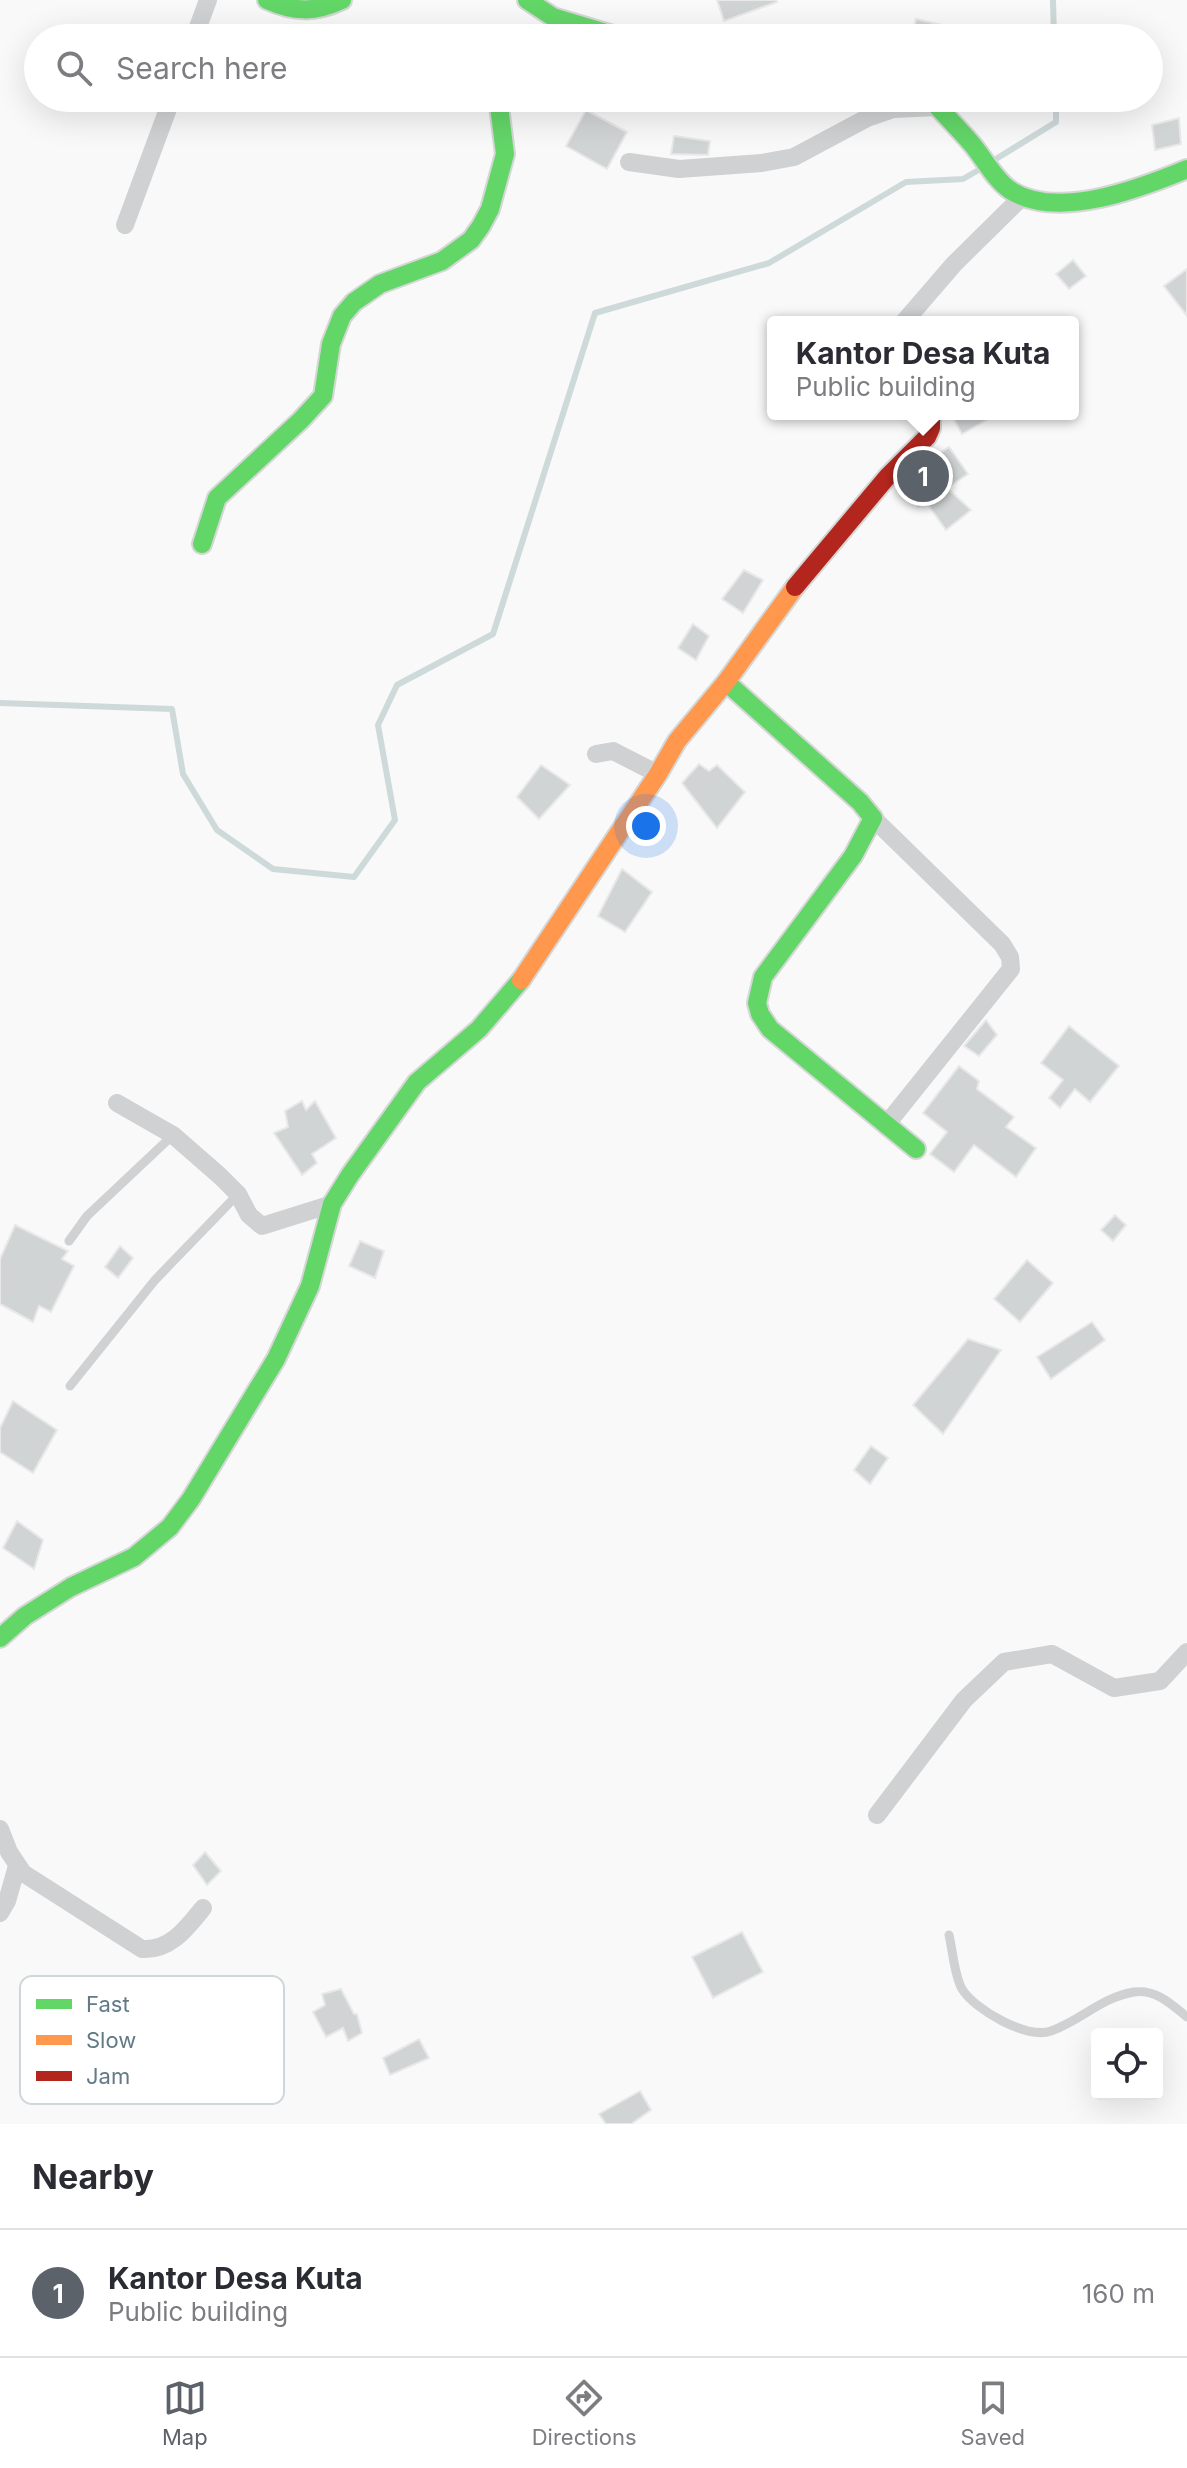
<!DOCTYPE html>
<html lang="en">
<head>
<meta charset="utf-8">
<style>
	:root { --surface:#fff; --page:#f2f2f3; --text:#2b2b33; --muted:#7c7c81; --line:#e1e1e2; --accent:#5c626a }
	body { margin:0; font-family:Inter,sans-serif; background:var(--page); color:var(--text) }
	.controls { position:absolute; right:24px; bottom:24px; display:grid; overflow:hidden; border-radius:8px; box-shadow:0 8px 32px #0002 }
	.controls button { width:72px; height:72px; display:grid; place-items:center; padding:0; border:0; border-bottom:2px solid var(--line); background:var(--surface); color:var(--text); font:40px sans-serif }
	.you { position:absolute; left:646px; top:826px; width:28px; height:28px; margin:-20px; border:6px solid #fff; border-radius:50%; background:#1a73e8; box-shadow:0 0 0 12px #1a73e833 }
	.badge { display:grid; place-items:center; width:52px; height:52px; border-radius:50%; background:var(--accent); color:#fff; font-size:26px; font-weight:700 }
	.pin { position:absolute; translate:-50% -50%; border:4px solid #fff; box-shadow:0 2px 8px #0006 }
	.popup { position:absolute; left:767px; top:316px; width:312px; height:104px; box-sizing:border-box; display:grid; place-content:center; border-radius:8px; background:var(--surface); filter:drop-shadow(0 2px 6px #0005); font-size:26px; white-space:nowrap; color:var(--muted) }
	.popup b { font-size:30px; color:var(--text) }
	.popup::after { content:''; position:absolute; left:50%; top:100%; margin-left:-16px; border:16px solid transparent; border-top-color:var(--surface) }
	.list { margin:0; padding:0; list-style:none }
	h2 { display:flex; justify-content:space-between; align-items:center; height:104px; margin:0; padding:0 32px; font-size:34px }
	h2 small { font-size:26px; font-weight:400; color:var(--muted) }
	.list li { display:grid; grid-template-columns:52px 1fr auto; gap:24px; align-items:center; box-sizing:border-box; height:128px; padding:0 32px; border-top:2px solid var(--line) }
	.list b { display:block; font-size:30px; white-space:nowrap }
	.list p { margin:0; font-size:26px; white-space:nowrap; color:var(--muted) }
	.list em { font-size:26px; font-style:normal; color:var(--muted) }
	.icon { flex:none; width:44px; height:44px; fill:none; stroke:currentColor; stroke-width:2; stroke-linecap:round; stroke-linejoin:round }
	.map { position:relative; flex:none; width:1187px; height:2124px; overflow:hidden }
	.search { position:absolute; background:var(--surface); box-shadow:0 8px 32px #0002; left:24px; right:24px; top:24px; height:88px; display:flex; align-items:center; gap:20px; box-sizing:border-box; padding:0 28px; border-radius:44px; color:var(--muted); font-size:30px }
	.sheet { height:232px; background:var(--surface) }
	nav { display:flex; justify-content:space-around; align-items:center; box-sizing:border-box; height:112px; border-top:2px solid var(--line); background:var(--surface); font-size:22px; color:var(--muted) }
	nav a { display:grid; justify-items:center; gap:4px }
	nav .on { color:var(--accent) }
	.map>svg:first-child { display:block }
</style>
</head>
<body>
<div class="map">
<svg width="1187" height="2124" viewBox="0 0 1187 2124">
	<rect width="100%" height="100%" fill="#f9f9f9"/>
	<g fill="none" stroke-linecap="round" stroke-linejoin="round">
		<g stroke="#ced9da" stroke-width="6">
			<path d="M1053,0L1054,38"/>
			<path d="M991,162L1056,122V98"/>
			<path d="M0,703L172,709L183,774L217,830L273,869L354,877L395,820L378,725L397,685L493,634L595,313L769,263L906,182L963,179L982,168"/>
		</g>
	</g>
	<g fill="#d1d4d5" stroke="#e8e8e8" stroke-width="2">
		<path d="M717,0H776L777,2L724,21Z"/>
		<path d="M916,19L972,32V38H912Z"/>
		<path d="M586,110L627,132L607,169L566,146Z"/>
		<path d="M1179,118L1181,144L1155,150L1152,125Z"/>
		<path d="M674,136L710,141L708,155L671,154Z"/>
		<path d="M1073,260L1086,276L1069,289L1056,274Z"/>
		<path d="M1187,269V316L1164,286Z"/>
		<path d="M951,414H997L962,434Z"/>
		<path d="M949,447L968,474L947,488L971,510L946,530L926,502L918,507L903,482L914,471Z"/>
		<path d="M744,570L763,580L743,613L722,599Z"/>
		<path d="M693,624L709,636L696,660L678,648Z"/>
		<path d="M699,764L709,771L717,765L745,792L717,828L682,783Z"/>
		<path d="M541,765L570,785L539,819L517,797Z"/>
		<path d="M622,869L652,892L625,932L598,916Z"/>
		<path d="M986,1020L997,1035L979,1056L964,1046Z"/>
		<path d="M1069,1026L1119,1066L1090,1102L1075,1089L1060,1108L1049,1098L1063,1080L1041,1063Z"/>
		<path d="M959,1066L979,1081L977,1089L1014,1117L1006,1127L1036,1148L1016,1177L974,1145L954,1172L930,1154L947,1132L923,1113Z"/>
		<path d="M302,1101L306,1110L315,1101L336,1138L312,1154L317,1163L302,1175L274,1133L288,1127L285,1111Z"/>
		<path d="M1115,1215L1126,1225L1113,1241L1101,1230Z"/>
		<path d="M15,1225L68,1251L62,1259L74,1266L51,1312L39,1306L33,1322L0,1304V1259Z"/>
		<path d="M360,1241L384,1251L375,1278L349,1266Z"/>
		<path d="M120,1246L133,1258L118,1278L105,1267Z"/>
		<path d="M1027,1260L1053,1283L1020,1322L994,1299Z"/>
		<path d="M1092,1322L1105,1340L1051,1379L1037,1357Z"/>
		<path d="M968,1339L1001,1350L943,1434L913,1405Z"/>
		<path d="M13,1401L57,1430L33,1473L0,1452V1428Z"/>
		<path d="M871,1446L888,1458L870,1484L854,1470Z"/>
		<path d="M17,1521L43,1540L34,1569L3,1548Z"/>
		<path d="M205,1852L221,1871L207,1885L193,1865Z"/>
		<path d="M742,1932L763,1972L713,1998L692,1957Z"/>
		<path d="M341,1989L354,2014H357L362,2033L348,2041L343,2028L326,2037L313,2012L325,2005L322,1994Z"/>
		<path d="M419,2039L429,2058L390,2075L383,2058Z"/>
		<path d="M640,2091L651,2110L631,2124H606L599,2114Z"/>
	</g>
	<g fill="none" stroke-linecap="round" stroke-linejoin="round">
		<g stroke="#d5d7d7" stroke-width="22">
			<g id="fast">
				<path d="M267,0C294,12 315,13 342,0"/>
				<path d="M527,0L553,17L623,38"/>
				<path d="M930,98C943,113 958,128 971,143C984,158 994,179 1010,190C1057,221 1141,188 1187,169"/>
				<path d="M202,544L217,498L301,420L323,396L331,344L342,316L354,302L380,284L442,261L471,240L481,226L490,209L505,154L498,98"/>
				<path d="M726,682L860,802L873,818L853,856L763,977L757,1003L760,1014L770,1029L916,1149"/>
				<path d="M0,1638L25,1616L71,1587L134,1557L170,1527L191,1499L276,1359L310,1286L332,1204L350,1175L417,1082L479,1029L521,980"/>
			</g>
		</g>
		<g stroke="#d5d7d7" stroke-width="22">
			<path id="slow" d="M521,980L658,774L677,741L726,682L795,587"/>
		</g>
		<g stroke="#d5d7d7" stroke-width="22">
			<path id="jam" d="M795,587L888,476L927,437L931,428V414"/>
		</g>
		<g stroke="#cfd1d2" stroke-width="9">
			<path d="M69,1241L87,1216L173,1135"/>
			<path d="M70,1386L155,1280L238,1194"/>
			<path d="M949,1935C953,1952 954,1974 962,1989C974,2009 1027,2040 1051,2031C1080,2021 1102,1997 1134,1992C1156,1989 1171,2004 1187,2017"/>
		</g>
		<g stroke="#cfd1d2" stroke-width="18">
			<path d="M194,38L208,0"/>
			<path d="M629,162L679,169L762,163L794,157L867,118L893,109L938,107"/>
			<path d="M125,225L172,98"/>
			<path d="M904,322L954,264L1022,197"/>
			<path d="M596,754L613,751L658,774"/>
			<path d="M873,818L1002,944L1010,957L1011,969L886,1125"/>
			<path d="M117,1103L173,1135L220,1176L238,1194L249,1215L262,1226L332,1204"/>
			<path d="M877,1815L964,1700L1004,1662L1052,1654L1114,1688L1160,1681L1187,1652"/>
			<path d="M0,1829L9,1852L23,1873L142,1949C170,1951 187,1928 203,1908"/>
			<path d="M0,1913L7,1901L17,1866"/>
		</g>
		<use href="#fast" stroke="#63d668" stroke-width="18"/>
		<use href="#slow" stroke="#ff974d" stroke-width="18"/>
		<use href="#jam" stroke="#b3261e" stroke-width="18"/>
	</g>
	<rect x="20" y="1976" width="264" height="128" rx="12" fill="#fff" stroke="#d0d7db" stroke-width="2"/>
	<rect x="36" y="1999" width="36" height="10" fill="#63d668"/>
	<rect x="36" y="2035" width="36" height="10" fill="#ff974d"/>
	<rect x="36" y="2071" width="36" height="10" fill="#b3261e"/>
	<g font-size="22" fill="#627a86">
		<text x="86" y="2012">Fast</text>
		<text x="86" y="2048">Slow</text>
		<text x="86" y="2084">Jam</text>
	</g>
</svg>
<div class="controls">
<button><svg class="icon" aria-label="locate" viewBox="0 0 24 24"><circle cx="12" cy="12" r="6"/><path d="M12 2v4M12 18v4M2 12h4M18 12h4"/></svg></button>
</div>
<div class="you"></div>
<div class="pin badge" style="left:923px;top:476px">1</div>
<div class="popup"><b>Kantor Desa Kuta</b>Public building</div>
<div class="search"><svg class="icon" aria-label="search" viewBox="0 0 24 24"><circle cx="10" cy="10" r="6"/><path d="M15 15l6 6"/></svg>Search here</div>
</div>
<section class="sheet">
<h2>Nearby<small></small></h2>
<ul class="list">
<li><span class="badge">1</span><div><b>Kantor Desa Kuta</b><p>Public building</p></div><em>160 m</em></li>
</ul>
</section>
<nav>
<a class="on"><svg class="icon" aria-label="map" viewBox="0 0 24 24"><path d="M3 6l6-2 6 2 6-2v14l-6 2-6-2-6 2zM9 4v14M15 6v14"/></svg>Map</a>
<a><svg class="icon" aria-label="directions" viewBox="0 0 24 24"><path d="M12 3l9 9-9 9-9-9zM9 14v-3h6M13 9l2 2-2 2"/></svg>Directions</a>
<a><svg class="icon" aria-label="saved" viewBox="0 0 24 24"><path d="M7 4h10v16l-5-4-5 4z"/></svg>Saved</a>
</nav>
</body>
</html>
